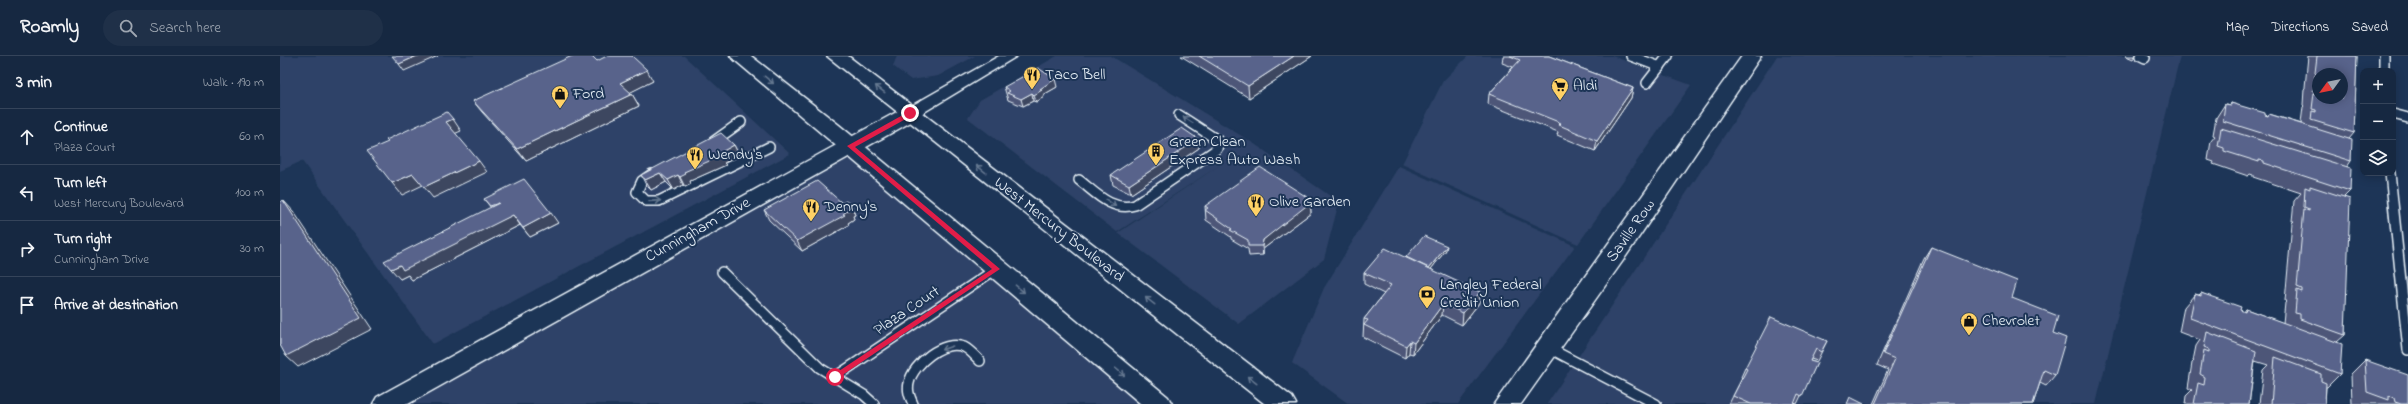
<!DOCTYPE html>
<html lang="en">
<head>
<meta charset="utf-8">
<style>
	:root { --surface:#162841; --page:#1f3048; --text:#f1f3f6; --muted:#9ea6b1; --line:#35445a }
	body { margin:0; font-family:"Indie Flower",sans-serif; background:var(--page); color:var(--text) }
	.controls { position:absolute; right:12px; top:12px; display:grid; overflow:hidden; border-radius:8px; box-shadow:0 2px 10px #0003 }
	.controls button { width:36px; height:36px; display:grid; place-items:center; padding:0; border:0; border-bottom:1px solid var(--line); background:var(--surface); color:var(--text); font:20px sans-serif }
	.compass { position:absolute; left:2032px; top:12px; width:36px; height:36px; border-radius:50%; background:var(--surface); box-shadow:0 2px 10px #0003; rotate:237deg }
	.stop { position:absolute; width:12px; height:12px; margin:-9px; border:3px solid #e11d48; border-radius:50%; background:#fff }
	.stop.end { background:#e11d48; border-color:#fff; box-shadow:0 1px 4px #0008 }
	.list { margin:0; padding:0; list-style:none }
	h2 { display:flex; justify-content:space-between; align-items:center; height:52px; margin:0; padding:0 16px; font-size:17px }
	h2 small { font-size:13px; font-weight:400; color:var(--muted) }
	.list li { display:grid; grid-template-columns:26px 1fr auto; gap:12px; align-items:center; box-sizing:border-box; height:56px; padding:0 16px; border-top:1px solid var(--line) }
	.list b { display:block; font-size:15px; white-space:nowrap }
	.list p { margin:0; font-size:13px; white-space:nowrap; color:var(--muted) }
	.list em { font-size:13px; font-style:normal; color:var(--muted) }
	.icon { flex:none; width:22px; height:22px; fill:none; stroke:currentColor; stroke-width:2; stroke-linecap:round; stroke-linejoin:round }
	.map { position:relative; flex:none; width:2128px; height:348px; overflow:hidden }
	header { display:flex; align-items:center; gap:24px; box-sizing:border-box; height:56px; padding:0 20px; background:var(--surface); border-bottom:1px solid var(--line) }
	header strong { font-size:19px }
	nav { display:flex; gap:22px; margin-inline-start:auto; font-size:14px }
	.search { width:280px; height:36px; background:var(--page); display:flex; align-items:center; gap:10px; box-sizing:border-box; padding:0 14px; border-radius:22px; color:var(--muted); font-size:15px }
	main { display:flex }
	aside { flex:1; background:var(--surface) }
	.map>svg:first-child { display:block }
</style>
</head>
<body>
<header>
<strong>Roamly</strong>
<div class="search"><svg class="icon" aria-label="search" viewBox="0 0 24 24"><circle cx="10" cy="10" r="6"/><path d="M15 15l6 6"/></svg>Search here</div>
<nav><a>Map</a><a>Directions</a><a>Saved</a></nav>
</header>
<main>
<aside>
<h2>3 min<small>Walk · 190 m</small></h2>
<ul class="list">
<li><svg class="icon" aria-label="ahead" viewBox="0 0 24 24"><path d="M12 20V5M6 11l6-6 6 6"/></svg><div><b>Continue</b><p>Plaza Court</p></div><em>60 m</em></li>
<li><svg class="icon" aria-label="left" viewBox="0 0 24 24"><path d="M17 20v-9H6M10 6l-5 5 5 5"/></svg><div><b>Turn left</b><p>West Mercury Boulevard</p></div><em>100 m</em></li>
<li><svg class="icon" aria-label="right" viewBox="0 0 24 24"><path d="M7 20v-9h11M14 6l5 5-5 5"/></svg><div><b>Turn right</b><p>Cunningham Drive</p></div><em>30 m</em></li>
<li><svg class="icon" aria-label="arrive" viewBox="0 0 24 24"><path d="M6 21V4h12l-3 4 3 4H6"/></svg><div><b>Arrive at destination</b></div></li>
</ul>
</aside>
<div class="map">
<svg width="2128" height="348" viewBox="0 0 2128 348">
	<rect width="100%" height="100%" fill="#1d3557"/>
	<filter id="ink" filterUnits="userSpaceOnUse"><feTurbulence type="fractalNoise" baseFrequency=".025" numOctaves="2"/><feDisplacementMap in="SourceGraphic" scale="8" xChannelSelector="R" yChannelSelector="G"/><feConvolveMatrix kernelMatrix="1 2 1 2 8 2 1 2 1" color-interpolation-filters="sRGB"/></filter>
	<g filter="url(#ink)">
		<g fill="#2f4367">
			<path d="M0,0H404L510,98L153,288L22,105L0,115Z"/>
			<path d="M617,0H695L658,20L631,24L613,10Z"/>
			<path d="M777,0H831L973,87L1059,146L1044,203L959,268L838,177L946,105L837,176L688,62L700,44Z"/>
			<path d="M1188,0H1332L1411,29L1298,188L1122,108L1163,25Z"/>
			<path d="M1497,0H1900L1816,348H1267Z"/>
			<path d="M566,91L874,348H103Z"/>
			<path d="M1119,110L1295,190L1178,348H1069L1012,307L1044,232Z"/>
		</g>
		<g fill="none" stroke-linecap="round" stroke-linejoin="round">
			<g stroke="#e8f1f8" stroke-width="12">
				<g id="lane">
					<path d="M1351,0L1380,11"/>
					<path d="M1861,0L1865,2"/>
					<path d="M2104,0V15"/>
					<path d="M1367,27L1388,0"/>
					<path d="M2113,58L2128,62"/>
					<path d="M433,86L461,66"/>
					<path d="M2110,117L2128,294"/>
					<path d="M372,118L362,125L357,136L366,145H379L489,91"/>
					<path d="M799,124C816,137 832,156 855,149L937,93L939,85L899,59"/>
					<path d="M442,216L540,312L584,339L594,348"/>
					<path d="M1267,291L1376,348"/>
					<path d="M555,321L716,213"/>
					<path d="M633,348C630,341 627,335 629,327C633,308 663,283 684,291C690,294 695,300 700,305"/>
				</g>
			</g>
			<g stroke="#e8f1f8" stroke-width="3">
				<path id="street" d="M719,0H737L636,61H626L623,57L626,53Z"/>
			</g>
			<g stroke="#e8f1f8" stroke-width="3">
				<g id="secondary">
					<path d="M1462,0H1481L1342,206L1241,348H1214Z"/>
					<path d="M631,51L638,52L641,57L638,62L128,348H93L97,341L624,52Z"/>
				</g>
			</g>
			<g stroke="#e8f1f8" stroke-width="3">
				<g id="primary">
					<path d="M450,0H471L559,69L888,341L892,348H861Z"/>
					<path d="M547,0H568L1012,341L1016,348H985Z"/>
				</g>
			</g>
			<use href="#lane" stroke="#1d3557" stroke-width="9"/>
			<use href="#street" fill="#1d3557" fill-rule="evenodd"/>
			<use href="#secondary" fill="#1d3557" fill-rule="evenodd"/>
			<use href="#primary" fill="#1d3557" fill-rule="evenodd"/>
		</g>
		<g fill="#4d5678" stroke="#e8f1f8">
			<path d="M901,0H1032L969,42Z"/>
			<path d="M1223,0H1269L1353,32L1351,42L1315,95L1277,79L1278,76L1208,48L1209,38L1233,11L1222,7Z"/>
			<path d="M1846,0H1855L1853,3Z"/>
			<path d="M2028,0H2077L2074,77L2069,83L2071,105L2067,111L2070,135L2064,141L2065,279L2057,286L2060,318L2047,331H2046L2045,348H1979L1983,314L1988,309L1975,305L1969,348H1905L1906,340L1912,334L1908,332L1912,307L1914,305H1913L1916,290L1920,284L1899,276L1904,251L1915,238L1919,239L1921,237L1960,254L1964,256L1966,253L2003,267L2005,247L2007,245H2005L2012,167L2014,165H2012L2014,145L2021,137L1973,121V119L1970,118L1968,120L1933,108L1934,106L1928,104L1931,85L1935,80L1933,79L1936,62L1945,48L1950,49L1951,47L1988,60L1989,58L2022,68L2023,67H2021L2023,51L2024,50L2023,49L2024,33L2025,32V31Z"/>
			<path d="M317,5L373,25L350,36L352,38L359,50L246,105L202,56L193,45Z"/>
			<path d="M724,31H777L763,39L764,41L756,46L753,45L743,50L728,44Z"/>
			<path d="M918,83L919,92L851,138L833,129L831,119Z"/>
			<path d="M454,89L459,99L444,107L446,109L410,125L411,128L405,131L403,129L394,134L386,126L371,134L366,129L361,119Z"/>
			<path d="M204,143L278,167L250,181L240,169L132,224L128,219L120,223L211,152Z"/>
			<path d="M1030,143L1031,157L983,193V199L969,200L968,193L951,183V181L926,164L925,150Z"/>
			<path d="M562,147L571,149L575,159L573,160L574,163L568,167L569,169L522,195L489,164L484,154Z"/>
			<path d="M1651,191L1732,242L1773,277L1775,319L1766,330L1760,327L1753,348H1593L1608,314L1597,309L1644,202Z"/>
			<path d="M1166,194L1151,213L1199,247L1182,269L1162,259L1133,298L1129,297L1125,302L1083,281L1084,263L1104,238L1084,228V217L1126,201Z"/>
			<path d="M1547,285L1537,305L1531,303L1530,305L1537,307L1517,348L1514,347V348H1449L1462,322L1461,321L1465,312Z"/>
			<path d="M2085,304L2128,348H2072L2071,318Z"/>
		</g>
		<g fill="#3e4661" stroke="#e8f1f8">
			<path d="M137,0H158L124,15L119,8Z"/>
			<path d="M1014,0H1032L969,42L968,30Z"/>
			<path d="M367,14L373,25L347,38L340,27Z"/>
			<path d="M775,23L777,31L763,39L764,41L756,46L754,39L760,33Z"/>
			<path d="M1353,32L1351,42L1315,95L1317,85Z"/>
			<path d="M752,37L753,45L743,50L741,43Z"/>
			<path d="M352,38L359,50L246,105L237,93Z"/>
			<path d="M173,63L181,75L174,78L166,66Z"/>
			<path d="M918,83L919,92L851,138L849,129Z"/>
			<path d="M454,89L459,99L444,107L446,109L410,125L411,128L405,131L400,121L404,116Z"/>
			<path d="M199,105L207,116L153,142L144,131Z"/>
			<path d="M380,117L386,126L371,134L365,124Z"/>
			<path d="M133,118L143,129L122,139L112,127Z"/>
			<path d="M398,119L403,129L394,134L388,124Z"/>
			<path d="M1030,143L1031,157L983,193V199L982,190L983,184Z"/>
			<path d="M3,144L14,156L92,273L18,311L6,300Z"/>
			<path d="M571,149L575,159L573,160L574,163L568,167L569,169L522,195L517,185L563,158L568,151Z"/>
			<path d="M271,157L278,167L250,181L243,172Z"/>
			<path d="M233,159L240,169L132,224L128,219L120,223L111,213Z"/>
			<path d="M1167,190L1166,194L1144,222V218Z"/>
			<path d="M1200,236L1199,247L1182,269L1183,257Z"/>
			<path d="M1163,248L1162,259L1133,298L1134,287Z"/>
			<path d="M1130,285L1129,297L1125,302L1126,290Z"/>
		</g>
		<g fill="#59648b" stroke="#e8f1f8">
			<path d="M112,0H137L119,8Z"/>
			<path d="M292,0H312L317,5L327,0H352L367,14L340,27L352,38L237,93L193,45Z"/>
			<path d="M919,0H1014L968,30Z"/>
			<path d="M1230,0H1269L1353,32L1317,85L1279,69L1281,67L1209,38L1240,4Z"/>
			<path d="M2037,0H2077L2074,77L2031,64L2032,55L2036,56V54L2032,53L2034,37L2037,38L2033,35L2035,19L2038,20V42H2062V18H2038V20L2035,17Z"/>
			<path d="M758,12L775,23L760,33L762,34L754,39L752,37L741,43L727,37L730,35L724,31Z"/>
			<path d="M1951,47L1985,57V59L1988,60L1989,58L2072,84L2071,105L1943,65L1945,48L1951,49Z"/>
			<path d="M167,56L173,63L166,66L199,105L144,131L133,118L112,127L87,95L108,86L106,84Z"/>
			<path d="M902,72L918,83L849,129L831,119Z"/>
			<path d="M1941,72L2071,112L2070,135L1984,107V105L1979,104V106L1944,95V92L1938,90Z"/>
			<path d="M441,77L454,89L438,98L441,100L404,116L406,118L400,121L398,119L388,124L380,117L365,124L361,119Z"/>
			<path d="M980,111L1030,143L1027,145L1030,147L983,184L982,190H968V184L950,174L952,173L925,154L928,152L925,150Z"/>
			<path d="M244,123L271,157L243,172L233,159L123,214L120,209L111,213L104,205L219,147L210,150L204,143Z"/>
			<path d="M537,125L562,147L566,145L571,149L568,151L570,153L563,158L565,159L517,185L484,154Z"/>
			<path d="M2030,130L2070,143L2065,279L2020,263V258L2015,257L2017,234L2022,236V233L2017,231L2024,153L2029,155V153L2024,151L2025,131L2030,133Z"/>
			<path d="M3,144L81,262L6,300L0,289V146Z"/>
			<path d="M1144,180L1167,190L1149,212L1126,201Z"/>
			<path d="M1651,191L1737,225L1732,242L1778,260L1773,277L1786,282L1775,319L1764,314L1753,348H1595L1615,303L1603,298Z"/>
			<path d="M1105,192L1200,236L1183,257L1163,248L1134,287L1130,285L1126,290L1084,269L1088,264L1084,263L1111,229L1084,217Z"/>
			<path d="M1921,237L1961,251L1960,254L1965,256L1966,253L2062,288L2060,318L1910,262L1915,238L1921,240Z"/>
			<path d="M1491,261L1547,285L1541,296L1536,293L1530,305L1537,307L1522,340L1518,338L1514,348H1471L1453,340L1467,313L1465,312Z"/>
			<path d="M1927,276L1976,295L1969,348H1914L1918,327L1924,329L1925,321L1920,318L1924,294L1929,296V293L1924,291Z"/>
			<path d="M1995,301L2041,318V325L2046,327L2045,348H1991Z"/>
			<path d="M2085,304L2128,319V348H2121L2115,346L2114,342L2109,340V344L2087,336Z"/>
			<path d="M1570,341L1584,348H1567Z"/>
		</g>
		<defs><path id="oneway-shaft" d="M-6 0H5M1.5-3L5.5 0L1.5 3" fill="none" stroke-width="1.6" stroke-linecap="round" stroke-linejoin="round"/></defs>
		<g stroke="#64778f">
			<use href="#oneway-shaft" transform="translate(489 24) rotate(39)"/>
			<use href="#oneway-shaft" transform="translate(600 33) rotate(-143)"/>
			<use href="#oneway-shaft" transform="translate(908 64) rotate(-147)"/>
			<use href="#oneway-shaft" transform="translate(701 113) rotate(-142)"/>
			<use href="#oneway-shaft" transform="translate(375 145) rotate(-4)"/>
			<use href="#oneway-shaft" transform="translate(831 147) rotate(36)"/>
			<use href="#oneway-shaft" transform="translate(740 233) rotate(40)"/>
			<use href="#oneway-shaft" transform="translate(870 245) rotate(-142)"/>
			<use href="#oneway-shaft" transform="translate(667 292) rotate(161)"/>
			<use href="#oneway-shaft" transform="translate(840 316) rotate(40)"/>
			<use href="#oneway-shaft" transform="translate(972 324) rotate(-142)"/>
		</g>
	</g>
	<path fill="#e11d48" d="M630,55L633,59L575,91L720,213L555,324L553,323V319L712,213L567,90Z"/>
	<defs>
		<g id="restaurant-pin" transform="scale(0.9)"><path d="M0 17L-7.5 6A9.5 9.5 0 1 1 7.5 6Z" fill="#ffd166" stroke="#1d3557"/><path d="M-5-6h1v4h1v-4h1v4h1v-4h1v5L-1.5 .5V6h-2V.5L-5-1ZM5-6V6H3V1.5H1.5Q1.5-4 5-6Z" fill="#111"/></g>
		<g id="supermarket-pin" transform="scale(0.9)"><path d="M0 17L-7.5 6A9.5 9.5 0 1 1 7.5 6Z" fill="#ffd166" stroke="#1d3557"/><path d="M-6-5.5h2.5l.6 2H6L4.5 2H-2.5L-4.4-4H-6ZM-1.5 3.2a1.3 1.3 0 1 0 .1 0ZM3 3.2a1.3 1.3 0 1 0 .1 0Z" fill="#111"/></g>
		<g id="shop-pin" transform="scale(0.9)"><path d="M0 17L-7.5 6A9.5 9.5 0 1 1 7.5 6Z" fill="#ffd166" stroke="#1d3557"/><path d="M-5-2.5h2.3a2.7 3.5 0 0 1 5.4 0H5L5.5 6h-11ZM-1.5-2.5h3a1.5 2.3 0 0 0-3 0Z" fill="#111"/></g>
		<g id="building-pin" transform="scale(0.9)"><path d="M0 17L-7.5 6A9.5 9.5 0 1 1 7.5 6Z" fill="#ffd166" stroke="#1d3557"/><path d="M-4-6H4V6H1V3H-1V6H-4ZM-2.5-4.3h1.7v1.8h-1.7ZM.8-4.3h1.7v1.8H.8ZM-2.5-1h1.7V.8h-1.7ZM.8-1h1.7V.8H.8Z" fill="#111"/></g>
		<g id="bank-pin" transform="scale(0.9)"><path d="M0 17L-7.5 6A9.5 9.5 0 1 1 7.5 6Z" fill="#ffd166" stroke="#1d3557"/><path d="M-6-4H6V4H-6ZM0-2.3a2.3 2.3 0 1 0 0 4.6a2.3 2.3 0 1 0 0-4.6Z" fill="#111"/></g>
	</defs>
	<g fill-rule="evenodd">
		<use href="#restaurant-pin" x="752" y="19"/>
		<use href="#supermarket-pin" x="1280" y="30"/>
		<use href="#shop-pin" x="280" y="38"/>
		<use href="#building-pin" x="876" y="95"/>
		<use href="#restaurant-pin" x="415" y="99"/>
		<use href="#restaurant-pin" x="976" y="146"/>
		<use href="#restaurant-pin" x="531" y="151"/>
		<use href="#bank-pin" x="1147" y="238"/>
		<use href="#shop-pin" x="1689" y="265"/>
	</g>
	<g text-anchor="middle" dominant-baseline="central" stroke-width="4" stroke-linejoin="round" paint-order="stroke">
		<g font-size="16" fill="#e8f1f8" stroke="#1d3557" text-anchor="start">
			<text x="765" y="19">Taco Bell</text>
			<text x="1293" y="30">Aldi</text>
			<text x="293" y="38">Ford</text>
			<text x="889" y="86">Green Clean<tspan x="889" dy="18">Express Auto Wash</tspan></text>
			<text x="428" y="99">Wendy's</text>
			<text x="989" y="146">Olive Garden</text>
			<text x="544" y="151">Denny's</text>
			<text x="1160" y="229">Langley Federal<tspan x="1160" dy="18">Credit Union</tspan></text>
			<text x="1702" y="265">Chevrolet</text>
		</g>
		<g font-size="16" fill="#e8f1f8" stroke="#1d3557">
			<text transform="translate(418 174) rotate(-29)">Cunningham Drive</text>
			<text transform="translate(779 174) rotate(38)">West Mercury Boulevard</text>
			<text transform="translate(1351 175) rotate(-55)">Saville Row</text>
			<text transform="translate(627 255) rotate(-34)">Plaza Court</text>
		</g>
	</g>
</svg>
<div class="controls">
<button>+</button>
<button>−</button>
<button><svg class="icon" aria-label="layers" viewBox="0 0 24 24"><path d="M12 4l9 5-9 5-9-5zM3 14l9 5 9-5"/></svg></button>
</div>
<svg class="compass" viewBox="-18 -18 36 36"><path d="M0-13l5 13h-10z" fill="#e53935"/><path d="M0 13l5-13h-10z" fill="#9ea6b1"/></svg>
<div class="stop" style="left:555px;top:321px"></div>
<div class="stop end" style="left:630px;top:57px"></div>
</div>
</main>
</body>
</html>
